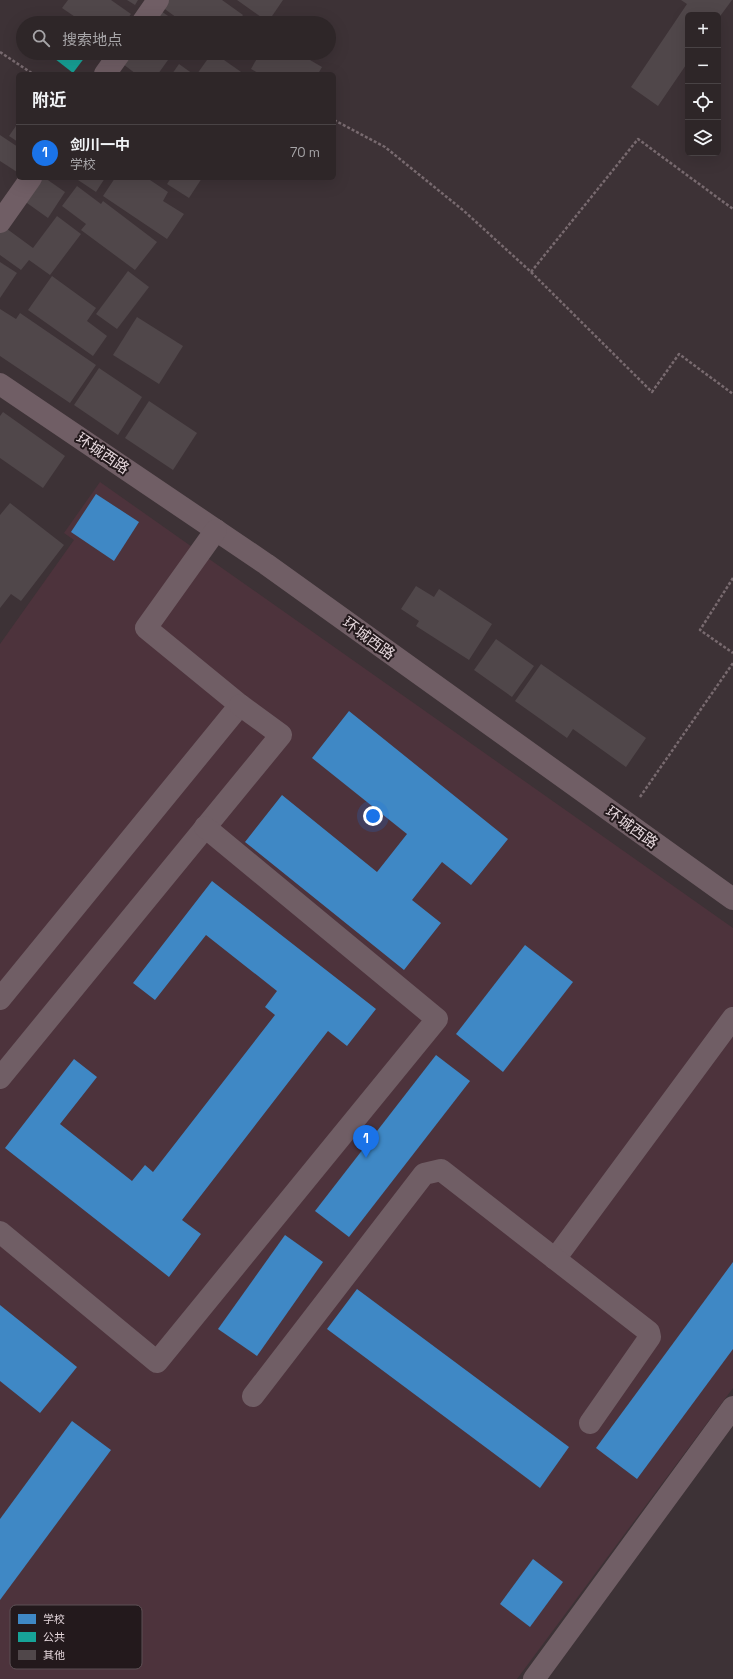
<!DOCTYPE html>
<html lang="zh">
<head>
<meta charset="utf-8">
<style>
	:root { --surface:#2e2628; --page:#3a3234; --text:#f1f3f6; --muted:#a7a5a8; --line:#494345; --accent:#1a73e8 }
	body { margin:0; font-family:"Space Grotesk","Noto Sans SC",sans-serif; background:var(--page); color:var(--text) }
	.controls { position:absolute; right:12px; top:12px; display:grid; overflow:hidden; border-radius:6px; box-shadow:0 4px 16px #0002 }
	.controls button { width:36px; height:36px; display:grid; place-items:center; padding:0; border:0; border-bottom:1px solid var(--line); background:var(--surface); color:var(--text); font:20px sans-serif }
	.you { position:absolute; left:373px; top:816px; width:14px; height:14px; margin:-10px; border:3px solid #fff; border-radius:50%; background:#1a73e8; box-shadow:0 0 0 6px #1a73e833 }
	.badge { display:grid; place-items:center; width:26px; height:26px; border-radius:50%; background:var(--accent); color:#fff; font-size:13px; font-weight:700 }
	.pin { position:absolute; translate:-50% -33px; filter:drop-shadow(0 1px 2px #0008) }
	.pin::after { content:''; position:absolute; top:21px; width:14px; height:12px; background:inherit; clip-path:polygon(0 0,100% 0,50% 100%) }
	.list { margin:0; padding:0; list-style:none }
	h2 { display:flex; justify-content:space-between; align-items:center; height:52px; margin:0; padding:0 16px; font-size:17px }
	h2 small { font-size:13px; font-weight:400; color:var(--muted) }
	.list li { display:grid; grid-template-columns:26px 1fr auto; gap:12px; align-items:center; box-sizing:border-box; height:56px; padding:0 16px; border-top:1px solid var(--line) }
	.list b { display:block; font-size:15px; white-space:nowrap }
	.list p { margin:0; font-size:13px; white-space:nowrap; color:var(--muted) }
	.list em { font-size:13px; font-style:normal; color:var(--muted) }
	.icon { flex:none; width:22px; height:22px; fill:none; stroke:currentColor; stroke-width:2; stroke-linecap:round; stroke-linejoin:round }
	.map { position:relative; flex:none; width:733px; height:1679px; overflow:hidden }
	.search { position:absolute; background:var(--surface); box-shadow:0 4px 16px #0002; left:16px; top:16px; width:320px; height:44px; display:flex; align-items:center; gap:10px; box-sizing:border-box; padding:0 14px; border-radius:22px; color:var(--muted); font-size:15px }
	.panel { position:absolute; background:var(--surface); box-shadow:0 4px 16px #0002; left:16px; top:72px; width:320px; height:108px; border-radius:6px }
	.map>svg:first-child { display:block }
</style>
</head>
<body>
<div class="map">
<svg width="733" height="1679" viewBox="0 0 733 1679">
	<rect width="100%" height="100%" fill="#3d3236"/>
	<path fill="#4d333c" d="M100,482L733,928V1388L517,1679H0V644L74,540L64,533Z"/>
	<g fill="#3f88c5">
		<path d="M96,494L139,522L114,561L71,532Z"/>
		<path d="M349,711L508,839L471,885L442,862L412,900L441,923L404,970L245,842L282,795L377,872L407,834L312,758Z"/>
		<path d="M212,881L376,1009L347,1046L328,1031L182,1220L201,1234L169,1277L5,1148L74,1059L97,1077L60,1124L132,1181L145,1165L153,1172L275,1015L265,1007L277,991L206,935L155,1000L133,983Z"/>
		<path d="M525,945L573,982L503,1072L456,1034Z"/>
		<path d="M436,1055L470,1081L349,1237L315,1211Z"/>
		<path d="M285,1235L323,1262L257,1356L218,1329Z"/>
		<path d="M733,1262V1349L637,1479L596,1448Z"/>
		<path d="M357,1289L569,1447L540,1488L327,1329Z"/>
		<path d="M0,1305L77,1367L40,1413L0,1381Z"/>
		<path d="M72,1421L111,1450L0,1600V1519Z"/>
		<path d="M533,1559L563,1582L530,1627L500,1604Z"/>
	</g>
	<path fill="#17a398" d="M51,53H88L73,73L50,55Z"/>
	<g fill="#50474a">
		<path d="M68,0H111L131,14L124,23H84L62,8Z"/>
		<path d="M127,0H138L135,5Z"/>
		<path d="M166,0H222L243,15L237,23H184L162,7Z"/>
		<path d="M237,0H283L268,22Z"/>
		<path d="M681,0H732L718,19V15H688V62L658,106L631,87L687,4Z"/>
		<path d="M161,11L178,23H152Z"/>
		<path d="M131,53H173L158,74H136L123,64Z"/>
		<path d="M212,53H214L244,74H197Z"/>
		<path d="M260,53H298L322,67L318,74H260L251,69Z"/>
		<path d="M179,64L193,74H172Z"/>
		<path d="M18,123V142L9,136Z"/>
		<path d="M0,135L18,147V170L17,172L0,161Z"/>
		<path d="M33,178H45L65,192L48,218L20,198Z"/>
		<path d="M75,178H105L96,192Z"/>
		<path d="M115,178H147L168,192L163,201L184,214L167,239L103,196Z"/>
		<path d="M171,178H202L189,198L167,184Z"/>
		<path d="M77,186L101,204L103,201L157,242L135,270L81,230L86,224L62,206Z"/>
		<path d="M57,216L81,234L50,275L29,260L21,270L0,255V230L3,226L33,248Z"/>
		<path d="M0,262L17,273L0,298Z"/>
		<path d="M128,271L149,287L117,329L96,314Z"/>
		<path d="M52,276L96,308L87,321L107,336L93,356L28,310Z"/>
		<path d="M0,309L16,319L20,313L96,365L70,403L0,356Z"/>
		<path d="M137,317L183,346L159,384L113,355Z"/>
		<path d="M99,368L142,397L118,435L74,405Z"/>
		<path d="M149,401L197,433L173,470L125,438Z"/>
		<path d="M3,412L65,456L43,488L0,458V416Z"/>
		<path d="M10,503L64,545L21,601L11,594L0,608V515Z"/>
		<path d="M416,586L434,597L439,589L492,624L469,660L416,626L419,621L401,609Z"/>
		<path d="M496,639L534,666L512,697L474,670Z"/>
		<path d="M541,664L646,738L626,767L573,729L567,738L515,701Z"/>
	</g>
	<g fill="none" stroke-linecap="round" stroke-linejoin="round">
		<g stroke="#786a6f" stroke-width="2.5" stroke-dasharray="3 2" stroke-linecap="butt">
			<path d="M0,52L33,74"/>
			<path d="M334,120L385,147L464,211L531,272L638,139L733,209"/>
			<path d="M531,272L652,392L679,354L733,394"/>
			<path d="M733,578L700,630L733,653"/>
			<path d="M640,797L733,663"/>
		</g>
		<g stroke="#705e65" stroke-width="22">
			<path d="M142,23L158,0"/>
			<path d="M105,74L120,53"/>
			<path d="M0,222L31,178"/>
			<path d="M0,384L266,564L733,899"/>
			<path d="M0,999L240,705L146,628L216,530"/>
			<path d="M0,1078L281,735L240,705"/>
			<path d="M0,1232L157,1362L437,1019L205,827"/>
			<path d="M555,1259L733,1018"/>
			<path d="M253,1396L424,1174L441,1170L649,1332L650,1337L590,1423"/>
			<path d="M534,1679L733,1407"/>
		</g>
	</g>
	<g text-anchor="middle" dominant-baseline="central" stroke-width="4" stroke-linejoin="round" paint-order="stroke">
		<g font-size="15" fill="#e3d5da" stroke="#23191c">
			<text transform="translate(103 453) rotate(34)">环城西路</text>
			<text transform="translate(369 638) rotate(36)">环城西路</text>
			<text transform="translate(632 827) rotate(36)">环城西路</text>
		</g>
	</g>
	<rect x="10" y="1605" width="132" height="64" rx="6" fill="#23191c" stroke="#5d5155" stroke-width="1"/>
	<rect x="18" y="1614" width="18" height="10" fill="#3f88c5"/>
	<rect x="18" y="1632" width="18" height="10" fill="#17a398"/>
	<rect x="18" y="1650" width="18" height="10" fill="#50474a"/>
	<g font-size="11" fill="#e3d5da">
		<text x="43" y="1623">学校</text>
		<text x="43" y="1641">公共</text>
		<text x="43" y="1659">其他</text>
	</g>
</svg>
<div class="controls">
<button>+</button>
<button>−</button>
<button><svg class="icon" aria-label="locate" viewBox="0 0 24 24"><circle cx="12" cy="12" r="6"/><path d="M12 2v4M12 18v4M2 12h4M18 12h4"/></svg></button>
<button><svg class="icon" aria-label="layers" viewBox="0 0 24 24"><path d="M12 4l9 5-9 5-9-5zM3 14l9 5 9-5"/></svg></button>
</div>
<div class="you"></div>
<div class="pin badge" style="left:366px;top:1158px">1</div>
<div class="search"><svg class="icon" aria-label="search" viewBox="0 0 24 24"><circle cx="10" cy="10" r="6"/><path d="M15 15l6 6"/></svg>搜索地点</div>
<section class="panel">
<h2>附近<small></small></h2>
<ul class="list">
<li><span class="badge">1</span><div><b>剑川一中</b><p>学校</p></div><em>70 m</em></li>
</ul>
</section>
</div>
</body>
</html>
